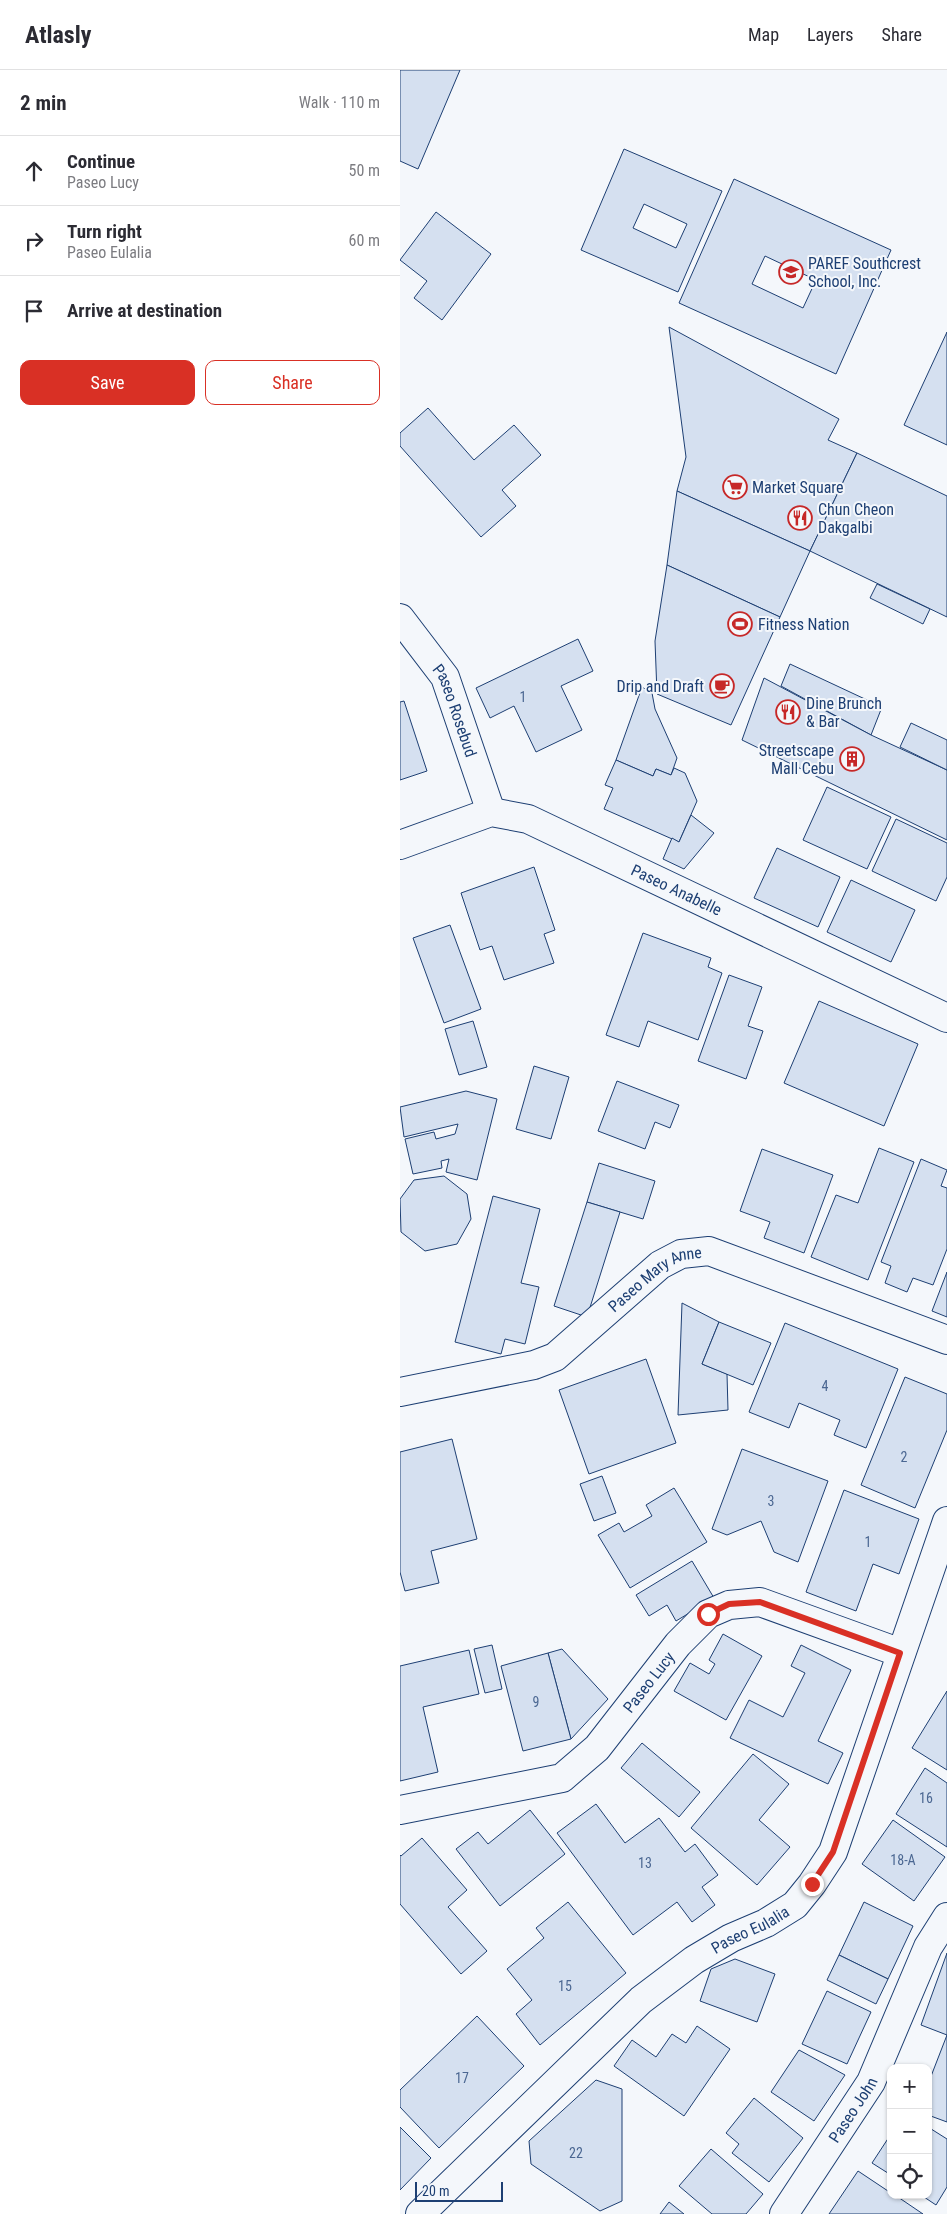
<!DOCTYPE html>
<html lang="en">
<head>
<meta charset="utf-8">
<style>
	:root { --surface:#fff; --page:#f7f7f7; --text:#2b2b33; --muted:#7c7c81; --line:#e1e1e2; --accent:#d93025 }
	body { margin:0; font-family:"Roboto Condensed",sans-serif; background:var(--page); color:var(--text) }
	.controls { position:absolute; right:15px; bottom:15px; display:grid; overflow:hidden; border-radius:10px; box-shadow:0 1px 4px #0004 }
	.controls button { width:45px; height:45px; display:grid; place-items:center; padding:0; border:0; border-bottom:1px solid var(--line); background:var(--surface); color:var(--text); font:25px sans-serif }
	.scale { position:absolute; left:15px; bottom:12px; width:88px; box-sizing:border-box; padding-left:5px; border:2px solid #1d3f73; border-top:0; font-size:14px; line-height:18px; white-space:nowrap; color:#1d3f73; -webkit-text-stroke:4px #f4f7fb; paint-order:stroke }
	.stop { position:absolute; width:15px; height:15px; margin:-11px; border:4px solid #d93025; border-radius:50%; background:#fff }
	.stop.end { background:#d93025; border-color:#fff; box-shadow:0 1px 5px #0008 }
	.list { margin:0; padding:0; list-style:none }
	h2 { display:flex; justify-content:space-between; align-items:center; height:65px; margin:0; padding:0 20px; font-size:21px }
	h2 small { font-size:16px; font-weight:400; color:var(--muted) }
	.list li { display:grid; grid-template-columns:32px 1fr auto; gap:15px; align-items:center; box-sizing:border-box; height:70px; padding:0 20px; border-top:1px solid var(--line) }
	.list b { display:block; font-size:19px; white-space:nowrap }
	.list p { margin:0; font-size:16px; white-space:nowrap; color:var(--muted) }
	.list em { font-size:16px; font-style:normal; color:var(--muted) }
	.actions { display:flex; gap:10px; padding:15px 20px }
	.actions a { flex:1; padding:11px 0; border:1px solid var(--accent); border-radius:10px; text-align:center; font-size:18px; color:var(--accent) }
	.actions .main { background:var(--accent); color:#fff }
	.icon { flex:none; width:28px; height:28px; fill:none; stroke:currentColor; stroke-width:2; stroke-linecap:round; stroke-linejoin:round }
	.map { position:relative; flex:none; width:547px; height:2144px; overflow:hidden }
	header { display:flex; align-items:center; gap:30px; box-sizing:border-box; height:70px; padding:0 25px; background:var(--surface); border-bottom:1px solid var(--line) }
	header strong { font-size:24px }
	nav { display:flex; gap:28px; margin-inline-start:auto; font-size:18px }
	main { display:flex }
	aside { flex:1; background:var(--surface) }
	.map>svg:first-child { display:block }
</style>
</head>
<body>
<header>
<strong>Atlasly</strong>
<nav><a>Map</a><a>Layers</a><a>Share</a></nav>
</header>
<main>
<aside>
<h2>2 min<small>Walk · 110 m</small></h2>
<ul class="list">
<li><svg class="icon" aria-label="ahead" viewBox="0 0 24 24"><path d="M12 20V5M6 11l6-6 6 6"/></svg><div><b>Continue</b><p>Paseo Lucy</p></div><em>50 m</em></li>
<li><svg class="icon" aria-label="right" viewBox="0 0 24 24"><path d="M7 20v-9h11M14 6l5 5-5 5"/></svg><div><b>Turn right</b><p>Paseo Eulalia</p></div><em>60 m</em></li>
<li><svg class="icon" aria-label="arrive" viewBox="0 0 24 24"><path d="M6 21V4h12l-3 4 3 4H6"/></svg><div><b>Arrive at destination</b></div></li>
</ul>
<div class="actions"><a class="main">Save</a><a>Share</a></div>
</aside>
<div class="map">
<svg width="547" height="2144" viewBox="0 0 547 2144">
	<rect width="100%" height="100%" fill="#f4f7fb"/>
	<g fill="#d5e0f0" stroke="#1d3f73" fill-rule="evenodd">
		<path d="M0,0H60L18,99L0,91Z"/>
		<path d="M224,79L322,121L278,222L181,180ZM244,134L287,154L276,178L233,158Z"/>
		<path d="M334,109L491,180L436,304L279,233ZM365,186L416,210L403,238L352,214Z"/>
		<path d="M36,142L91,184L42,250L14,228L27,211L0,190Z"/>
		<path d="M269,257L439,349L428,370L457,383L410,481L277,421L286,387Z"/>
		<path d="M547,262V375L504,355Z"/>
		<path d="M28,338L74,390L114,355L141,385L102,420L116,436L81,467L0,376V363Z"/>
		<path d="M457,383L547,426V547L410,481Z"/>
		<path d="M277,421L410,481L380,547L267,495Z"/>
		<path d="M267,495L380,547L331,655L257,624L255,571Z"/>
		<path d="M477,514L530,539L523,554L470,528Z"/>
		<path d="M178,569L193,601L161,616L182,660L136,682L114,636L90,648L76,618Z"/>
		<path d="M390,594L482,637L471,665L381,616Z"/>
		<path d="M364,608L471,665L547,700V770L342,670Z"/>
		<path d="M242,617L252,623L255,639L277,688L271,705L256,699L253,706L216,690Z"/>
		<path d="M4,631L27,701L0,710V632Z"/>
		<path d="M511,653L547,670V700L500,677Z"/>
		<path d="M216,690L253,706L256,699L271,705L274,698L285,703L297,731L279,772L204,739L213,718L205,715Z"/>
		<path d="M427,717L491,747L467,799L403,770Z"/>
		<path d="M291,745L314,763L284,799L263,789L272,768L279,772Z"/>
		<path d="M496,749L547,773V807L536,831L472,801Z"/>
		<path d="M377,778L440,807L418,857L354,828Z"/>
		<path d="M134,797L155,860L144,864L154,893L104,910L92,876L80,880L61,823Z"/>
		<path d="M451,810L515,840L491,892L427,862Z"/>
		<path d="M50,855L81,939L44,953L13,868Z"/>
		<path d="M243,863L311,888L308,897L322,903L298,970L248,951L239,977L206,965Z"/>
		<path d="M329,905L362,917L348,956L363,961L346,1009L298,991Z"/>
		<path d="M419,931L518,974L484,1056L384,1013Z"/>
		<path d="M73,951L87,997L59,1005L45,959Z"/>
		<path d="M134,996L169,1007L151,1069L116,1059Z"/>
		<path d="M217,1011L279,1035L270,1058L255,1052L245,1079L198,1061Z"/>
		<path d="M66,1021L97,1029L77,1110L46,1102L49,1089L41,1091L42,1098L13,1104L5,1069L34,1062L36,1069L55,1064L58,1054L4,1067L0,1037Z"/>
		<path d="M479,1078L514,1092L468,1210L411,1187L436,1125L458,1133Z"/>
		<path d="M362,1079L433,1105L404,1183L364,1168L370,1152L340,1141Z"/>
		<path d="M521,1089L547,1100L541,1116L547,1118V1179L533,1215L513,1208L507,1222L485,1213L491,1196L481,1192Z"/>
		<path d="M199,1093L255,1111L243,1149L187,1132Z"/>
		<path d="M44,1106L67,1124L71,1149L57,1174L25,1181L1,1162L0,1129L14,1110Z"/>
		<path d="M93,1126L140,1139L121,1213L139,1217L125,1274L105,1269L101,1284L55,1272Z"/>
		<path d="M187,1132L220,1142L187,1247L154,1236Z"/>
		<path d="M547,1202V1247L532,1241Z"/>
		<path d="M282,1233L319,1252L302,1294L327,1304L328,1340L278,1345Z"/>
		<path d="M319,1252L371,1273L353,1315L302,1294Z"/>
		<path d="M385,1253L498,1299L466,1378L434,1365L440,1350L399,1333L389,1358L349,1342Z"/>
		<path d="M246,1289L276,1373L189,1404L159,1320Z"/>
		<path d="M505,1307L547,1324V1360L515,1438L461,1415Z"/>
		<path d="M52,1369L77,1469L31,1481L39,1513L5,1521L0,1502V1382Z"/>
		<path d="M342,1379L428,1411L398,1492L374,1482L361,1451L327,1465L312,1459Z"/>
		<path d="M202,1406L216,1443L194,1451L180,1414Z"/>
		<path d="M274,1418L307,1472L230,1518L198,1465L219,1453L224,1462L252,1446L246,1435Z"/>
		<path d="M444,1420L519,1449L499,1504L473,1494L456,1541L406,1522Z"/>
		<path d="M292,1491L314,1528L276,1551L267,1535L249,1546L236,1525Z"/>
		<path d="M323,1564L362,1586L326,1650L274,1621L290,1593L309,1604L315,1594L309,1590Z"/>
		<path d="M92,1575L102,1619L85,1623L74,1579Z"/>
		<path d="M401,1575L451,1600L418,1671L443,1683L428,1714L330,1668L349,1630L383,1647L405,1603L391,1596Z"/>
		<path d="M162,1579L208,1629L171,1669L148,1583Z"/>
		<path d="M69,1580L79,1624L23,1637L38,1702L0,1711V1596Z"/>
		<path d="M148,1583L171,1669L123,1681L101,1596Z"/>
		<path d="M547,1621V1700L512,1678Z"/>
		<path d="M242,1673L300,1722L279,1747L221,1698Z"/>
		<path d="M353,1684L389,1714L359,1750L390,1777L357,1815L291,1758Z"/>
		<path d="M525,1698L547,1713V1777L496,1744Z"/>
		<path d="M196,1734L225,1773L259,1748L285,1782L295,1774L318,1805L302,1817L315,1835L292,1852L277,1832L233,1865L157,1763Z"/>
		<path d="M130,1740L165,1784L100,1836L56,1779L78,1762L88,1774Z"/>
		<path d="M493,1750L545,1787L514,1831L462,1794Z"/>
		<path d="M22,1768L67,1820L48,1837L87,1881L61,1904L0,1834V1785L1,1786Z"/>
		<path d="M168,1832L226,1903L140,1975L116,1944L132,1930L107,1899L144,1868L136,1858Z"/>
		<path d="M464,1832L513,1856L488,1909L439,1885Z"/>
		<path d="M547,1883V1965L521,1955Z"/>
		<path d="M439,1885L488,1909L476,1934L427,1910Z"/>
		<path d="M335,1889L375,1904L357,1952L300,1931L311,1899Z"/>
		<path d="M427,1921L471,1942L447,1994L402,1974Z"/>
		<path d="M77,1946L124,1996L39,2078L0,2037V2020Z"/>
		<path d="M297,1956L330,1979L284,2046L214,1996L232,1970L256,1987L272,1964L286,1973Z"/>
		<path d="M547,1965V2052L528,2045V2014Z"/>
		<path d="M399,1980L445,2005L414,2051L371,2022Z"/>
		<path d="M196,2010L222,2019V2131L200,2141L131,2094L129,2071Z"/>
		<path d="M354,2028L403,2068L369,2112L332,2083L339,2074L326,2063Z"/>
		<path d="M0,2057L31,2088L0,2120Z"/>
		<path d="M528,2057L547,2069V2117L536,2135L521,2125H528Z"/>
		<path d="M491,2064V2105L472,2093Z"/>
		<path d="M311,2079L363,2124L346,2144H312L279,2116Z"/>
		<path d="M458,2101L491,2123V2125H495L523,2144H429Z"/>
		<path d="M269,2132L284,2144H260Z"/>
	</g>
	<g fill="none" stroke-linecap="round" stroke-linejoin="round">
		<g stroke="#1d3f73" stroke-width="30">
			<g id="minor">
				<path id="s1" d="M0,548L45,607L91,742"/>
				<path id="s2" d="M0,775L91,742L128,749L547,948"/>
				<path id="s3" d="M0,1322L134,1295L155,1287L260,1195L281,1184L309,1181L547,1270"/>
				<path id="s4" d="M0,1740L162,1708L197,1678L278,1574L308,1544L329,1535L360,1532L501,1583"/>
				<path id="s5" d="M20,2144L241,1930L294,1890L331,1868L366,1853L395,1835L412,1814L433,1782L547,1451"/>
				<path id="s6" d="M384,2144L471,2012L528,1877L547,1847"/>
			</g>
		</g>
		<use href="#minor" stroke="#f4f7fb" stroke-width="28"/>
	</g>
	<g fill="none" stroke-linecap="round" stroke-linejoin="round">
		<path stroke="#d93025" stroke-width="6" d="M308,1544L329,1534L360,1532L500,1583L433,1782L412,1814"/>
	</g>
	<defs>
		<g id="school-ring" transform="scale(1.25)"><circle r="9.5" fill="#f4f7fb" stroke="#c62828" stroke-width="1.5"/><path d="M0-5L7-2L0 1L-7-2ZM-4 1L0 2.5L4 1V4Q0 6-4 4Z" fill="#c62828"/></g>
		<g id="supermarket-ring" transform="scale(1.25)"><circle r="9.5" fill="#f4f7fb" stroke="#c62828" stroke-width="1.5"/><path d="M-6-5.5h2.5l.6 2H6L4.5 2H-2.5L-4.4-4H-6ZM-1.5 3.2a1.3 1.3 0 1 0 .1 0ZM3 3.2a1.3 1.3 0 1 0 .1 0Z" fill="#c62828"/></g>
		<g id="restaurant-ring" transform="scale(1.25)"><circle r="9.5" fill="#f4f7fb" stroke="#c62828" stroke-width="1.5"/><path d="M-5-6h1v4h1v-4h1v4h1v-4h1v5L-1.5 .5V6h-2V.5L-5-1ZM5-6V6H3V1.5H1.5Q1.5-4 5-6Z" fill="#c62828"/></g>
		<g id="stadium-ring" transform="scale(1.25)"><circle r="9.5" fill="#f4f7fb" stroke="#c62828" stroke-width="1.5"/><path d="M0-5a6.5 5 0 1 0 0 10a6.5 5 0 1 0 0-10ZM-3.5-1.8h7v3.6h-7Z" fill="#c62828"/></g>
		<g id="cafe-ring" transform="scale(1.25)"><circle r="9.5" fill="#f4f7fb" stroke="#c62828" stroke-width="1.5"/><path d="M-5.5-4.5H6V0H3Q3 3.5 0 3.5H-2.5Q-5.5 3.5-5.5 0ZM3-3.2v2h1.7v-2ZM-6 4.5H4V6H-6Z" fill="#c62828"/></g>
		<g id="building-ring" transform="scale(1.25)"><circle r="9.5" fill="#f4f7fb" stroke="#c62828" stroke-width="1.5"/><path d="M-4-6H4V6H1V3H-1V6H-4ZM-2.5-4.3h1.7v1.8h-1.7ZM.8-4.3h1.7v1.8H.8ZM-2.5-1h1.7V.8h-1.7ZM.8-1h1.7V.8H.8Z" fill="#c62828"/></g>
	</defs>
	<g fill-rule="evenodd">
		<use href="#school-ring" x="391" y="202"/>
		<use href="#supermarket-ring" x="335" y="417"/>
		<use href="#restaurant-ring" x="400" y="448"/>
		<use href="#stadium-ring" x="340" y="554"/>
		<use href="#cafe-ring" x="322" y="616"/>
		<use href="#restaurant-ring" x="388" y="642"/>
		<use href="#building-ring" x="452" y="689"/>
	</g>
	<g text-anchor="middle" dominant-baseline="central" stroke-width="4" stroke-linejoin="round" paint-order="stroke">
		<g font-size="14" fill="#4b6792">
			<text x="123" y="627">1</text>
			<text x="425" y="1316">4</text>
			<text x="504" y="1387">2</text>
			<text x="371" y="1431">3</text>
			<text x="468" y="1472">1</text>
			<text x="136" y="1632">9</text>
			<text x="526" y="1728">16</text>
			<text x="503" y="1790">18-A</text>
			<text x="245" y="1793">13</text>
			<text x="165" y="1916">15</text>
			<text x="62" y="2008">17</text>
			<text x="176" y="2083">22</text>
		</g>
		<g font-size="16" fill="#1d3f73" stroke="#f4f7fb" text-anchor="start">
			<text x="408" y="193">PAREF Southcrest<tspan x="408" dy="18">School, Inc.</tspan></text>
			<text x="352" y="417">Market Square</text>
			<text x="418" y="439">Chun Cheon<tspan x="418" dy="18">Dakgalbi</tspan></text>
			<text x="358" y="554">Fitness Nation</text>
			<text x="304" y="616" text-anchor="end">Drip and Draft</text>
			<text x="406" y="633">Dine Brunch<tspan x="406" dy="18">&amp; Bar</tspan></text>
			<text x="434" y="680" text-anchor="end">Streetscape<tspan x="434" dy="18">Mall Cebu</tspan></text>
		</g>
		<g font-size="16" fill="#1d3f73" stroke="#f4f7fb">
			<text stroke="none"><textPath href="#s1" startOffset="109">Paseo Rosebud</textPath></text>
			<text stroke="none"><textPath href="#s2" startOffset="299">Paseo Anabelle</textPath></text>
			<text stroke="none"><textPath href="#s3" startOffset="288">Paseo Mary Anne</textPath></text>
			<text stroke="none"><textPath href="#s4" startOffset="295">Paseo Lucy</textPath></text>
			<text stroke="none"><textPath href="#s5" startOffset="438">Paseo Eulalia</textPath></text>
			<text stroke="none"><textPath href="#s6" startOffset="125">Paseo John</textPath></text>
		</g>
	</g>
</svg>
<div class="controls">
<button>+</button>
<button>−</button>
<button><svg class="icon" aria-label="locate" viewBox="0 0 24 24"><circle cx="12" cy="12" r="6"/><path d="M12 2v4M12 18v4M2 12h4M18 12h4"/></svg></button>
</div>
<div class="scale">20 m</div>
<div class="stop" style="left:308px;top:1544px"></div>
<div class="stop end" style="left:412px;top:1814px"></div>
</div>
</main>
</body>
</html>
